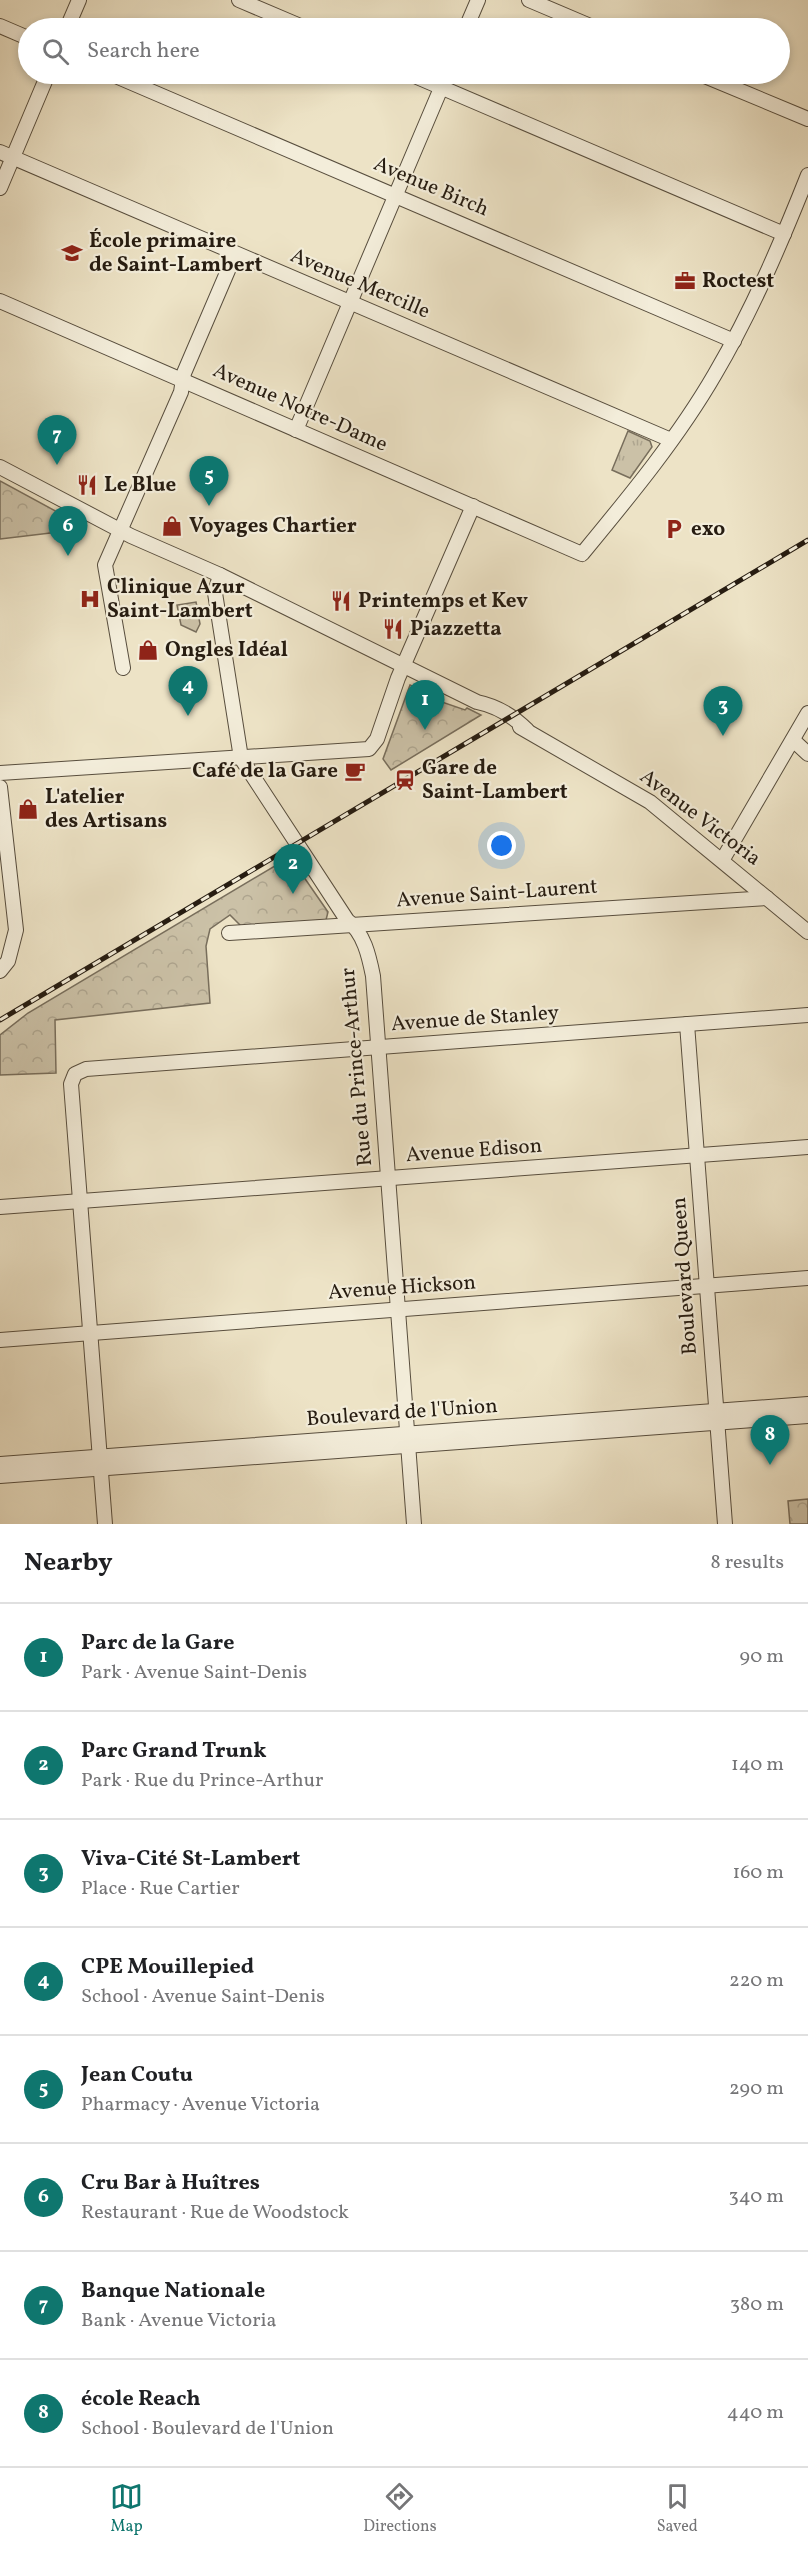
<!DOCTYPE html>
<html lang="en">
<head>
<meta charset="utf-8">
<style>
	:root { --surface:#fff; --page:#f6f6f6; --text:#202124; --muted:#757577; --line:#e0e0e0; --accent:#0f766e }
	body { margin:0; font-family:Vollkorn,serif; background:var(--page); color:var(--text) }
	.you { position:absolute; left:502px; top:846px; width:21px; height:21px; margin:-15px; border:4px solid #fff; border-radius:50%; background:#1a73e8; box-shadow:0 0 0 9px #1a73e833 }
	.badge { display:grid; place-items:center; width:39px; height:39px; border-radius:50%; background:var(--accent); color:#fff; font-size:20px; font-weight:700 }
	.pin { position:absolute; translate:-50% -50px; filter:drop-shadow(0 2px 3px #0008) }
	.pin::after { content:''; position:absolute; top:32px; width:21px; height:18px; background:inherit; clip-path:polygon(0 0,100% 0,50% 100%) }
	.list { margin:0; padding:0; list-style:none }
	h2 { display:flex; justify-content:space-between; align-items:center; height:78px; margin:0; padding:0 24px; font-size:26px }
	h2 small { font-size:20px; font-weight:400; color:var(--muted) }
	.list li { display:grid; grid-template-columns:39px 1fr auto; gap:18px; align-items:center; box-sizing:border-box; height:108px; padding:0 24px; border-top:2px solid var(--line) }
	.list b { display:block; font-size:22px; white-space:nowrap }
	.list p { margin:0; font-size:20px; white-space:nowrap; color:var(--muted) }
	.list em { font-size:20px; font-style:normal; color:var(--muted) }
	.icon { flex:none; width:33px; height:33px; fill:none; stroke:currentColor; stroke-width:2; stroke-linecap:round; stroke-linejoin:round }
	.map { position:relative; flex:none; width:808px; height:1524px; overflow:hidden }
	.search { position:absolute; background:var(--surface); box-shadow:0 3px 9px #0003; left:18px; right:18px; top:18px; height:66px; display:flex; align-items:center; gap:15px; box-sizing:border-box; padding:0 21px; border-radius:33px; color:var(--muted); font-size:22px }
	.sheet { height:942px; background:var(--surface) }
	nav { display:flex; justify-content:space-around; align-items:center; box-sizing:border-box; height:84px; border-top:2px solid var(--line); background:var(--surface); font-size:16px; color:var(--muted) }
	nav a { display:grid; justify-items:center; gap:3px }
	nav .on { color:var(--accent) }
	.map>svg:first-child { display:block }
</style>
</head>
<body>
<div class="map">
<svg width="808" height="1524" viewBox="0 0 808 1524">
	<defs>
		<pattern id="grass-tufts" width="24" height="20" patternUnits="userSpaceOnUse" patternTransform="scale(1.5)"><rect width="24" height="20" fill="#cbc1a7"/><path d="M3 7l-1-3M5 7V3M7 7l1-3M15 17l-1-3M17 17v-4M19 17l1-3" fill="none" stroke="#aea58f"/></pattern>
		<pattern id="forest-crowns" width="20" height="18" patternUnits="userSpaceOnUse" patternTransform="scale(1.5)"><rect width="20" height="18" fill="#cbc1a7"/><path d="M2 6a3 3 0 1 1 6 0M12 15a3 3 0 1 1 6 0" fill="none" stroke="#aea58f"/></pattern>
	</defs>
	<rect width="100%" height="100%" fill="#ede3c6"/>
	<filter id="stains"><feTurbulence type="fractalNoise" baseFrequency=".00333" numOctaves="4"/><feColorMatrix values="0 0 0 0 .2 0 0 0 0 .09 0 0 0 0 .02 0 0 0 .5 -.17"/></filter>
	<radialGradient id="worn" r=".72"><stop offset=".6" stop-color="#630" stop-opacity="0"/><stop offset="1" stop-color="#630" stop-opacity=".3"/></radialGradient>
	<g fill="url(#grass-tufts)" stroke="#786e5c" stroke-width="1.5">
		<path d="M628,431L650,441L652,447L630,478L612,470Z"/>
		<path d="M196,602L200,624L196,632L181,625L177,605Z"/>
	</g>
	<g fill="url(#forest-crowns)" stroke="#786e5c" stroke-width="1.5">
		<path d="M0,481L85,527L84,529L0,539Z"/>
		<path d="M410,685L436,698V700L465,710L467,708L481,715L391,770L383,759Z"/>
		<path d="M290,857L328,912L326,920L241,926L230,915L210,929L206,946L210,1003L55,1020L56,1073L0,1075V1035L28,1013Z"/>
		<path d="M808,1499V1524H790L788,1501Z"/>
	</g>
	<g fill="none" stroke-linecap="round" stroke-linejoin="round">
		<g stroke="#584e3e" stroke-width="16">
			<g id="minor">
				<path d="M239,0L305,28"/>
				<path d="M529,0L595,28"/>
				<path d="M0,26L28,38"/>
				<path d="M67,28L79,0"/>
				<path d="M466,28L478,0"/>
				<path d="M111,74L734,341"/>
				<path d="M410,74L784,234"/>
				<path d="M700,74L808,119"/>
				<path d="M0,152L671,440"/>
				<path d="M0,188L48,74"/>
				<path d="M0,301L582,554C629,497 678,438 715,374C752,311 781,243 808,175"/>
				<path d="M296,430L447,74"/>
				<path d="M0,467L131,536L220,575L477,702C497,706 512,715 527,730"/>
				<path d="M220,575L215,593L241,758L347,920C364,933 369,956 373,976L414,1524"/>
				<path d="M123,668L105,565L181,392L184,373L235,254"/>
				<path d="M520,727L650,802L808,932"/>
				<path d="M793,740L808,754"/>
				<path d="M0,773L369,749L377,739L398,678L473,506"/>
				<path d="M0,787L16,930L8,961L0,971"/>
				<path d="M723,859L808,713"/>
				<path d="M229,933L767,898"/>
				<path d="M687,1024L725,1524"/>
				<path d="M0,1207L808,1147"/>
				<path d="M0,1340L808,1278"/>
				<path d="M0,1464L808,1404"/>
				<path d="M0,1476L808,1416"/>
				<path d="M105,1524L71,1084L75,1074L86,1069L808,1015"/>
			</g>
		</g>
		<use href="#minor" stroke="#f3edda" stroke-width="14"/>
		<g stroke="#261c11" stroke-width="5">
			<path id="rail" d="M0,1020L808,540"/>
		</g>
		<use href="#rail" stroke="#f3edda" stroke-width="3" stroke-dasharray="9" stroke-linecap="butt"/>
	</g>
	<defs>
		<g id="school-bare" transform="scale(1.62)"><path d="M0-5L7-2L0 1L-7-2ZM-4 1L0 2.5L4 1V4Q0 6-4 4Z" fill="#8f2418" stroke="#f3edda" stroke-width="2.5" paint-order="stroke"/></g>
		<g id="office-bare" transform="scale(1.62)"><path d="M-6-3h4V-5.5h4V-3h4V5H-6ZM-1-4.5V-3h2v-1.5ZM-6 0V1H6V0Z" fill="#8f2418" stroke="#f3edda" stroke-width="2.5" paint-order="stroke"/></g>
		<g id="restaurant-bare" transform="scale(1.62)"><path d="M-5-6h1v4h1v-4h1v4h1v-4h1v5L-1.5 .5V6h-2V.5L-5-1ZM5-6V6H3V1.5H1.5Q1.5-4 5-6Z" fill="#8f2418" stroke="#f3edda" stroke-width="2.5" paint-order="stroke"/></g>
		<g id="shop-bare" transform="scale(1.62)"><path d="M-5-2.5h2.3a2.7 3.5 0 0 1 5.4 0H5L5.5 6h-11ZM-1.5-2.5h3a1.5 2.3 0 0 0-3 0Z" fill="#8f2418" stroke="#f3edda" stroke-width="2.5" paint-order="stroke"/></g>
		<g id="parking-bare" transform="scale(1.62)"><path d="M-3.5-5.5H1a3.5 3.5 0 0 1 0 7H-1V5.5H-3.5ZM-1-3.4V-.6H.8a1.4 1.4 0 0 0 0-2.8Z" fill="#8f2418" stroke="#f3edda" stroke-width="2.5" paint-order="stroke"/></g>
		<g id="hospital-bare" transform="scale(1.62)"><path d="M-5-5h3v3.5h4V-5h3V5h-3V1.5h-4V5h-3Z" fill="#8f2418" stroke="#f3edda" stroke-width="2.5" paint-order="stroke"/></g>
		<g id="cafe-bare" transform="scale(1.62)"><path d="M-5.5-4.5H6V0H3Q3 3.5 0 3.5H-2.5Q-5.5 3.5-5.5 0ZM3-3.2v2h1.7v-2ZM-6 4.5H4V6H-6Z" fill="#8f2418" stroke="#f3edda" stroke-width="2.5" paint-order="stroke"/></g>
		<g id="station-bare" transform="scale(1.62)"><path d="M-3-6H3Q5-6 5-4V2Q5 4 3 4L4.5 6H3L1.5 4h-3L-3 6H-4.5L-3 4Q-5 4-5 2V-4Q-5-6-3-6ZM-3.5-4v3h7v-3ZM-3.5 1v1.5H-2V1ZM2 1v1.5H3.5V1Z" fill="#8f2418" stroke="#f3edda" stroke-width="2.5" paint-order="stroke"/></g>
	</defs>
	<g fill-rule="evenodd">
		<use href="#school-bare" x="72" y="253"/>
		<use href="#office-bare" x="685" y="281"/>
		<use href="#restaurant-bare" x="87" y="485"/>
		<use href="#shop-bare" x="172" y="526"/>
		<use href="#parking-bare" x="674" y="529"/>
		<use href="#hospital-bare" x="90" y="599"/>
		<use href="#restaurant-bare" x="341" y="601"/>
		<use href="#restaurant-bare" x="393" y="629"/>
		<use href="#shop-bare" x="148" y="650"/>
		<use href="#cafe-bare" x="355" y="771"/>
		<use href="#station-bare" x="405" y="780"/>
		<use href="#shop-bare" x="28" y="809"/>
	</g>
	<g text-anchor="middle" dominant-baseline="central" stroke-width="4.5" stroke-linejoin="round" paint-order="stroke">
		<g font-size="21" fill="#261c11" stroke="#f3edda">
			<text transform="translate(431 187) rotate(23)">Avenue Birch</text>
			<text transform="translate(360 284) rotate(23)">Avenue Mercille</text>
			<text transform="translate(300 408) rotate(24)">Avenue Notre-Dame</text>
			<text transform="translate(700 818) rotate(37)">Avenue Victoria</text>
			<text transform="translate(497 894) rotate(-4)">Avenue Saint-Laurent</text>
			<text transform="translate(475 1019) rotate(-4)">Avenue de Stanley</text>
			<text transform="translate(357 1067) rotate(-95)">Rue du Prince-Arthur</text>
			<text transform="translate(474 1151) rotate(-4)">Avenue Edison</text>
			<text transform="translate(685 1276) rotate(-94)">Boulevard Queen</text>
			<text transform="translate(402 1288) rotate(-4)">Avenue Hickson</text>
			<text transform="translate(402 1413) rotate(-4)">Boulevard de l'Union</text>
		</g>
		<g font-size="21" font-weight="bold" fill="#261c11" stroke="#f3edda" text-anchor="start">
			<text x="89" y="241">École primaire<tspan x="89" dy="24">de Saint-Lambert</tspan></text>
			<text x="702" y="281">Roctest</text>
			<text x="104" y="485">Le Blue</text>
			<text x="189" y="526">Voyages Chartier</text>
			<text x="691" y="529">exo</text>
			<text x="107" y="587">Clinique Azur<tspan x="107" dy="24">Saint-Lambert</tspan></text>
			<text x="358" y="601">Printemps et Kev</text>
			<text x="410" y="629">Piazzetta</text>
			<text x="165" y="650">Ongles Idéal</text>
			<text x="422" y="768">Gare de<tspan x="422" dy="24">Saint-Lambert</tspan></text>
			<text x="338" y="771" text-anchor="end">Café de la Gare</text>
			<text x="45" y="797">L'atelier<tspan x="45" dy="24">des Artisans</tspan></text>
		</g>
	</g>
	<rect width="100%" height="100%" filter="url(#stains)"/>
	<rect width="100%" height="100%" fill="url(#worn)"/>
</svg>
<div class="you"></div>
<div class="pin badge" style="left:425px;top:730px">1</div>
<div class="pin badge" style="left:293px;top:894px">2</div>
<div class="pin badge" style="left:723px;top:736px">3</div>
<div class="pin badge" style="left:188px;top:716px">4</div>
<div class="pin badge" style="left:209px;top:506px">5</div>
<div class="pin badge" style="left:68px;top:556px">6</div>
<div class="pin badge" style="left:57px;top:465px">7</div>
<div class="pin badge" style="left:770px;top:1465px">8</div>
<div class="search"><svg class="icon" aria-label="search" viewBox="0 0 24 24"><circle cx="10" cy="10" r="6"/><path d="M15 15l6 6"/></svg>Search here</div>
</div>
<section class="sheet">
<h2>Nearby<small>8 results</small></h2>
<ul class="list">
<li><span class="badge">1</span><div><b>Parc de la Gare</b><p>Park · Avenue Saint-Denis</p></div><em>90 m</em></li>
<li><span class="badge">2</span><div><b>Parc Grand Trunk</b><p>Park · Rue du Prince-Arthur</p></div><em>140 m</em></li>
<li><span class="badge">3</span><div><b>Viva-Cité St-Lambert</b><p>Place · Rue Cartier</p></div><em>160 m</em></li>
<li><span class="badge">4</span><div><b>CPE Mouillepied</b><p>School · Avenue Saint-Denis</p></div><em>220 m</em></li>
<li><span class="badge">5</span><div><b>Jean Coutu</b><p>Pharmacy · Avenue Victoria</p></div><em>290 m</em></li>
<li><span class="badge">6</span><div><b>Cru Bar à Huîtres</b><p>Restaurant · Rue de Woodstock</p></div><em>340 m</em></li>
<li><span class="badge">7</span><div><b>Banque Nationale</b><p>Bank · Avenue Victoria</p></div><em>380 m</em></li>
<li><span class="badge">8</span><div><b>école Reach</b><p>School · Boulevard de l'Union</p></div><em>440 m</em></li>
</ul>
</section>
<nav>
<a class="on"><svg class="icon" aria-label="map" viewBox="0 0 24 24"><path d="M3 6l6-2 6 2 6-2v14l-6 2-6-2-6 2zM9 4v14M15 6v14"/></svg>Map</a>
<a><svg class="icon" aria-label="directions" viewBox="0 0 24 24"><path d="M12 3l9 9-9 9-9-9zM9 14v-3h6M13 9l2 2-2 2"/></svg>Directions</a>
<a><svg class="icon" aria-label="saved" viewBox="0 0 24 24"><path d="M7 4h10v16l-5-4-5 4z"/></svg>Saved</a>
</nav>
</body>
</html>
